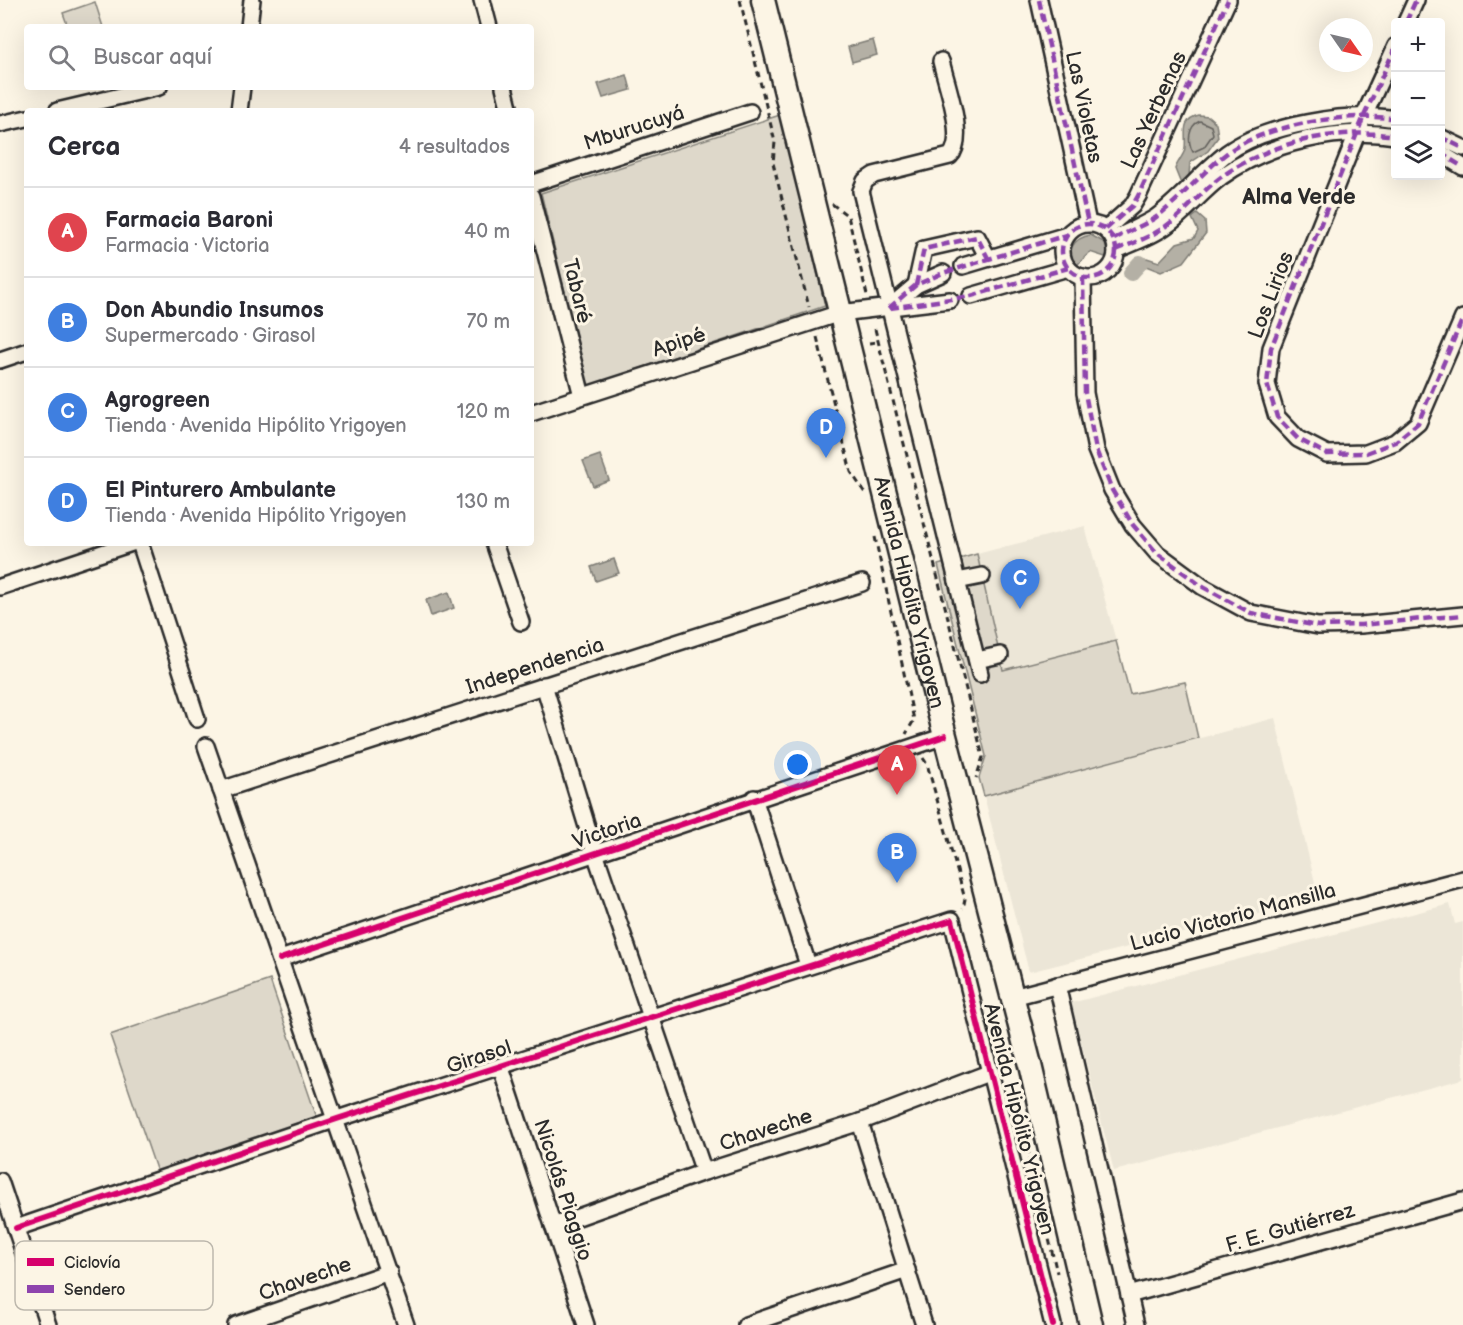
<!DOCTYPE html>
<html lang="es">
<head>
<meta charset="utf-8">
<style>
	:root { --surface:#fff; --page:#f2f2f3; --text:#2b2b33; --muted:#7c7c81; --line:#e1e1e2; --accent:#d1495b }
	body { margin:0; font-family:"Balsamiq Sans",sans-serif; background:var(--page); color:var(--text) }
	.controls { position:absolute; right:18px; top:18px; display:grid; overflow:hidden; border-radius:6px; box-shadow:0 6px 24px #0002 }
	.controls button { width:54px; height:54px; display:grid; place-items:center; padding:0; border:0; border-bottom:2px solid var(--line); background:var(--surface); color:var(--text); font:30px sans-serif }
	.compass { position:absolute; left:1319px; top:18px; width:54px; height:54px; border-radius:50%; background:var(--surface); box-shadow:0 6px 24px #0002; rotate:124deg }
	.you { position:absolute; left:798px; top:765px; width:21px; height:21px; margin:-15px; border:4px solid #fff; border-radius:50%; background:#1a73e8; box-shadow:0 0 0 9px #1a73e833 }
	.badge { display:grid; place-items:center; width:39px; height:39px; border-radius:50%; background:var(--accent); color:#fff; font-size:20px; font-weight:700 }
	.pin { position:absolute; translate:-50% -50px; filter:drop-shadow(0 2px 3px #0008) }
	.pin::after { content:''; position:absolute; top:32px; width:21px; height:18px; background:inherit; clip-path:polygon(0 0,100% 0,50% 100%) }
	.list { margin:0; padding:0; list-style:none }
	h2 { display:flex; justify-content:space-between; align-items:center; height:78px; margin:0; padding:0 24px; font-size:26px }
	h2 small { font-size:20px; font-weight:400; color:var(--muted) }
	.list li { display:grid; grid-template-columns:39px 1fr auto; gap:18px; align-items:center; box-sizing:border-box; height:90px; padding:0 24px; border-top:2px solid var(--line) }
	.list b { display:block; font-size:22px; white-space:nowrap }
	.list p { margin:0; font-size:20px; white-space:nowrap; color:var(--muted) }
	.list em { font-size:20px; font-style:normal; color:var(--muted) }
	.icon { flex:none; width:33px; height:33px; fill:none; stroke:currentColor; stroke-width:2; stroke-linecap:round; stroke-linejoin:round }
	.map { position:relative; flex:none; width:1463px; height:1325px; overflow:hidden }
	.search { position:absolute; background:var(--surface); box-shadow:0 6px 24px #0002; left:24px; top:24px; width:510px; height:66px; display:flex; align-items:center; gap:15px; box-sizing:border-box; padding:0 21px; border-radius:6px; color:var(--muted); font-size:22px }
	.panel { position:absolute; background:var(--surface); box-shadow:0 6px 24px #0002; left:24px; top:108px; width:510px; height:438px; border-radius:6px }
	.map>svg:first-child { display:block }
</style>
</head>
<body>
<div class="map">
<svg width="1463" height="1325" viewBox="0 0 1463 1325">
	<rect width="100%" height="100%" fill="#fcf5e5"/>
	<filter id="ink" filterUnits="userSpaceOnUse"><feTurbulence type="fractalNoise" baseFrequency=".0167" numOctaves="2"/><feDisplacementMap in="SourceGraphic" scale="12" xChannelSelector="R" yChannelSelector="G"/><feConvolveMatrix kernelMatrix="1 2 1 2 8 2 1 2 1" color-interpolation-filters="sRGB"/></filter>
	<g filter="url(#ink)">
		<g fill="#ece6d7">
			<path d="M1085,526L1116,641L1003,670L977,554Z"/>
			<path d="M1275,718L1319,899L1029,972L984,796Z"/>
			<path d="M1450,904L1455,924L1463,922V1079L1114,1171L1071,1003Z"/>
		</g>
		<g fill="#ded8ca" stroke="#84827a" stroke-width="1.5">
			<path d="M95,2L103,27H68L63,13Z"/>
			<path d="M780,115L825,306L588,386L541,193Z"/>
			<path d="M977,554L1003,670L1116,641L1130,694L1185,682L1198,738L984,796L979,778L986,756L938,565Z"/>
			<path d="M270,980L317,1118L157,1172L110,1035Z"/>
		</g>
		<g fill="#b4b0a5" stroke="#7d7b74" stroke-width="1.5">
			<path d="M873,40L877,55L852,62L848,47Z"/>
			<path d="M627,75L631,90L603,98L598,84Z"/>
			<path d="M1199,115L1208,116L1216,123L1218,137L1208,151L1190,163L1189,176L1181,184L1175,169C1177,163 1182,157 1184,152C1189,139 1177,120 1199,115Z"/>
			<path d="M1197,214L1205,221L1206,233L1184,262L1161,272L1146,266L1141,267L1139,261L1147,258L1159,262L1177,243L1194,238L1198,231L1192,218Z"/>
			<path d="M1091,235L1105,243L1108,258L1090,252L1074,268C1065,251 1073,238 1091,235Z"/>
			<path d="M600,455L609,480L593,486L583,461Z"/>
			<path d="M614,559L619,573L596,581L591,567Z"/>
			<path d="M449,592L454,608L431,616L426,600Z"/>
		</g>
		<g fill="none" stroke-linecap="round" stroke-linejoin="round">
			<path stroke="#62605c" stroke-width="1.5" d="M1200,121L1211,126L1213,134L1204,147L1193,152C1187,142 1188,126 1200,121Z"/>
			<path stroke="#b4b0a5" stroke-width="16" d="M1131,273L1140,263"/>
			<g stroke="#2b2b2b" stroke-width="20">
				<g id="minor">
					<path d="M482,0L489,27"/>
					<path d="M1039,0L1088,223"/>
					<path d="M1406,22L1416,0"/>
					<path d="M249,27L252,0"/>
					<path d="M1396,46L1364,116L1271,348L1267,384L1277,417L1298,439L1327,454L1366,453L1395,442L1418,423L1463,318"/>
					<path d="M941,61C946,83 967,139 950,156L874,175L865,181L861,191L980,674"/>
					<path d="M504,87L510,111"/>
					<path d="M57,111L159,87"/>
					<path d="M239,111L242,87"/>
					<path d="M0,124L27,118"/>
					<path d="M1440,137L1463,148"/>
					<path d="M1440,153L1463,167"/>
					<path d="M531,184L750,112"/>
					<path d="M531,196L582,396"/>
					<circle cx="1089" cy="251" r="27"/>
					<path d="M1106,229L1132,206L1138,196L1228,0"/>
					<path d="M1114,239C1127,232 1142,226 1155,218C1181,199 1201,173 1227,153C1264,125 1350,111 1396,119"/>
					<path d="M1116,250C1133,243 1151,237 1166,226C1186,212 1201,192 1221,177C1270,142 1337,127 1396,136"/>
					<path d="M963,266L1067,235"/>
					<path d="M1083,277L1085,393L1096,450L1112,490L1133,525L1157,553L1203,587L1251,613L1318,626L1361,625L1463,615"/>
					<path d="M916,285L924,249L977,237L988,258"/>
					<path d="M971,296L1068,268"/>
					<path d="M890,307L916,285L943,273"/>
					<path d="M0,360L27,351"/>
					<path d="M531,413L840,313L950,300"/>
					<path d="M140,543L197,719"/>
					<path d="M494,543L521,622"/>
					<path d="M957,581L982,576"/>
					<path d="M0,587L132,543"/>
					<path d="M977,660L1000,655"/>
					<path d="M544,685L595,853L704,1172"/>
					<path d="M206,746L406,1325"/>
					<path d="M221,790L862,583"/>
					<path d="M754,798L808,965"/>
					<path d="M280,959L945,736"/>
					<path d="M1057,985L1136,1325"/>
					<path d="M1013,997L1463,879"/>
					<path d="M501,1068L586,1325"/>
					<path d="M860,1122L924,1325"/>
					<path d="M0,1181L48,1325"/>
					<path d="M553,1226L704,1172L860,1122L991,1072"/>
					<path d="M16,1228L337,1119L952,920L1053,1325"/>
					<path d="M1129,1295L1463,1201"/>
					<path d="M236,1325L389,1272"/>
					<path d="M746,1325L907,1270"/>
				</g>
			</g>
			<g stroke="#2b2b2b" stroke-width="27">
				<g id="primary">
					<path id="s1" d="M763,0L945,736L1030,1065L1091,1325"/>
				</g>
			</g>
			<g stroke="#2b2b2b" stroke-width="3" stroke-dasharray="6 4.5" stroke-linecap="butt">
				<path d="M740,0L775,142L773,163L809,307"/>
				<path d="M832,204L848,216L867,295"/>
				<path d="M875,329L983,757L976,778"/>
				<path d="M817,337L851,472L865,493"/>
				<path d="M869,343L878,342"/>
				<path d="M875,537L914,720L906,734"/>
				<path d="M923,758L927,764L965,899L963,909"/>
				<path d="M1010,1088L1015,1094L1057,1273"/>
			</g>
			<use href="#minor" stroke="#fcf5e5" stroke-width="15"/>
			<use href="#primary" stroke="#fcf5e5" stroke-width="22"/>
			<g stroke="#8e44ad" stroke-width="4.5" stroke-dasharray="9 4.5" stroke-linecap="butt">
				<path d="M1039,0L1088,223"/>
				<path d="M1406,22L1416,0"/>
				<path d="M1396,46L1364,116L1271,348L1267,384L1277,417L1298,439L1327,454L1366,453L1395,442L1418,423L1463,318"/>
				<path d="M1440,137L1463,148"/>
				<path d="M1440,153L1463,167"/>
				<circle cx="1089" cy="251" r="27"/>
				<path d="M1106,229L1132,206L1138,196L1228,0"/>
				<path d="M1114,239C1127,232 1142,226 1155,218C1181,199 1201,173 1227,153C1264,125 1350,111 1396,119"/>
				<path d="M1116,250C1133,243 1151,237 1166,226C1186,212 1201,192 1221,177C1270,142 1337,127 1396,136"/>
				<path d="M1083,277L1085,393L1096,450L1112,490L1133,525L1157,553L1203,587L1251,613L1318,626L1361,625L1463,615"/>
				<path d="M916,285L924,249L977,237L988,258"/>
				<path d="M889,308L916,285L943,273L1067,235"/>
				<path d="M890,308L971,296L1068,268"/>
			</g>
			<g stroke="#fcf5e5" stroke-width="10">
				<g id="cycleway">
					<path d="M280,959L945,736"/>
					<path d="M16,1228L337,1119L952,920L1053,1325"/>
				</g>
			</g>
			<use href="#cycleway" stroke="#d6006c" stroke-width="6"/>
		</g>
	</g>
	<g text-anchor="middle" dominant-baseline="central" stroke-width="6" stroke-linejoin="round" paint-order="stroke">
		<g font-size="21" fill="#2b2b2b" stroke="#fcf5e5">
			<text transform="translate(1084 107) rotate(78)">Las Violetas</text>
			<text transform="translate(1154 110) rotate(-65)">Las Yerbenas</text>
			<text transform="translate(634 128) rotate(-18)">Mburucuyá</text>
			<text transform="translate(577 291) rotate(76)">Tabaré</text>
			<text transform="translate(1271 295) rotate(-69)">Los Lirios</text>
			<text transform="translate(679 342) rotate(-18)">Apipé</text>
			<text stroke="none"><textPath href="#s1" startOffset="610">Avenida Hipólito Yrigoyen</textPath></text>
			<text transform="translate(535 666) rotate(-18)">Independencia</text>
			<text transform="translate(607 831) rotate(-19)">Victoria</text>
			<text transform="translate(1233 917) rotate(-15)">Lucio Victorio Mansilla</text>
			<text transform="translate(479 1057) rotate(-18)">Girasol</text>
			<text transform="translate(1019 1119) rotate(76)">Avenida Hipólito Yrigoyen</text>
			<text transform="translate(766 1130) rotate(-18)">Chaveche</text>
			<text transform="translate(563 1190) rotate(72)">Nicolás Piaggio</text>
			<text transform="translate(1290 1228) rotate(-16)">F. E. Gutiérrez</text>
			<text transform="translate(305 1279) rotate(-19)">Chaveche</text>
		</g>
		<g font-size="22" font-weight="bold" fill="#2b2b2b" stroke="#fcf5e5">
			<text x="1299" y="197">Alma Verde</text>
		</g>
	</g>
	<rect x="15" y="1241" width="198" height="69" rx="9" fill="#fcf5e5" stroke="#bdb8ad" stroke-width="1.5"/>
	<rect x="27" y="1258" width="27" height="8" fill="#d6006c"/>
	<rect x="27" y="1285" width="27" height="8" fill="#8e44ad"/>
	<g font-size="16" fill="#2b2b2b">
		<text x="64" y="1268">Ciclovía</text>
		<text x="64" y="1295">Sendero</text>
	</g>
</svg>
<div class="controls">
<button>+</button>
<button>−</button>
<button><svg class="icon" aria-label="layers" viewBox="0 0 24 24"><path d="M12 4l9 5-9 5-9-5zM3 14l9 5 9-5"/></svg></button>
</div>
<svg class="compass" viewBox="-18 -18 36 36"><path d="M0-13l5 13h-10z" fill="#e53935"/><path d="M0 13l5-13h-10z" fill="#7c7c81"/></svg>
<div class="you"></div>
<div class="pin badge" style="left:897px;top:795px;background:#e0444e">A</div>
<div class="pin badge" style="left:897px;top:883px;background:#3f7fe0">B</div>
<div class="pin badge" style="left:1020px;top:609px;background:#3f7fe0">C</div>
<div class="pin badge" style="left:826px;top:458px;background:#3f7fe0">D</div>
<div class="search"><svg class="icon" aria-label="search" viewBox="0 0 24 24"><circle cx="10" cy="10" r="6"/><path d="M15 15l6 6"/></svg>Buscar aquí</div>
<section class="panel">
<h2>Cerca<small>4 resultados</small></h2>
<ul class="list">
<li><span class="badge" style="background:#e0444e">A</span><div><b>Farmacia Baroni</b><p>Farmacia · Victoria</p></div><em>40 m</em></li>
<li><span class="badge" style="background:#3f7fe0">B</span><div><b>Don Abundio Insumos</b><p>Supermercado · Girasol</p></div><em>70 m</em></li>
<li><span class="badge" style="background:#3f7fe0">C</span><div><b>Agrogreen</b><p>Tienda · Avenida Hipólito Yrigoyen</p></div><em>120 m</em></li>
<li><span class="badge" style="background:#3f7fe0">D</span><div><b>El Pinturero Ambulante</b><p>Tienda · Avenida Hipólito Yrigoyen</p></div><em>130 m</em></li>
</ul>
</section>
</div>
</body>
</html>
